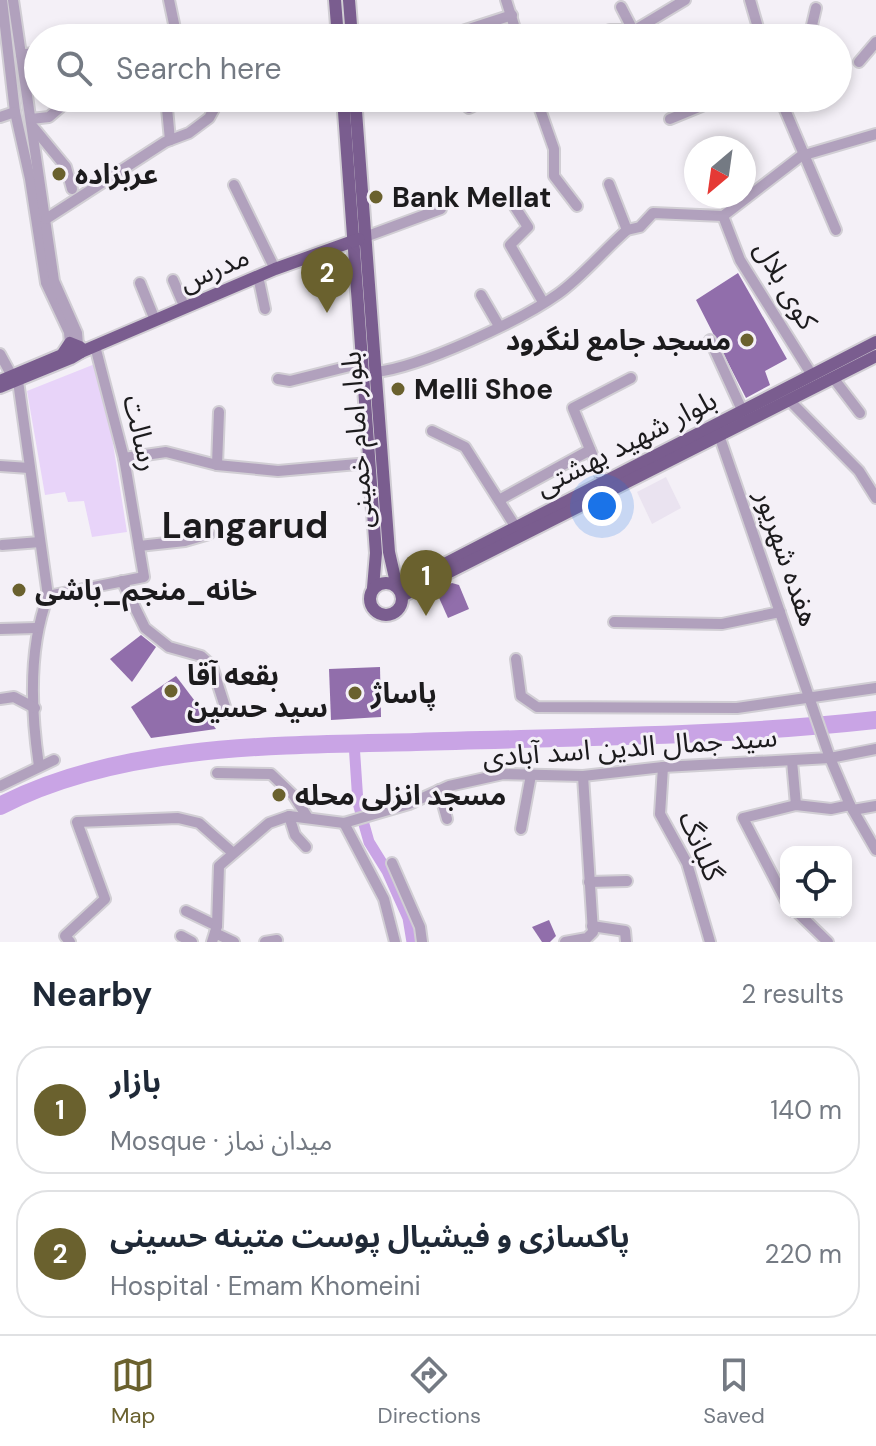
<!DOCTYPE html>
<html lang="en">
<head>
<meta charset="utf-8">
<style>
	:root { --surface:#fff; --page:#f6f6f7; --text:#1f2937; --muted:#747a83; --line:#e0e1e3; --accent:#6a612e }
	body { margin:0; font-family:"DM Sans","Noto Sans Arabic",sans-serif; background:var(--page); color:var(--text) }
	.controls { position:absolute; right:24px; bottom:24px; display:grid; overflow:hidden; border-radius:16px; box-shadow:0 4px 12px #0003 }
	.controls button { width:72px; height:72px; display:grid; place-items:center; padding:0; border:0; border-bottom:2px solid var(--line); background:var(--surface); color:var(--text); font:40px sans-serif }
	.compass { position:absolute; left:684px; top:136px; width:72px; height:72px; border-radius:50%; background:var(--surface); box-shadow:0 4px 12px #0003; rotate:209deg }
	.you { position:absolute; left:602px; top:506px; width:28px; height:28px; margin:-20px; border:6px solid #fff; border-radius:50%; background:#1a73e8; box-shadow:0 0 0 12px #1a73e833 }
	.badge { display:grid; place-items:center; width:52px; height:52px; border-radius:50%; background:var(--accent); color:#fff; font-size:26px; font-weight:700 }
	.pin { position:absolute; translate:-50% -66px; filter:drop-shadow(0 2px 4px #0008) }
	.pin::after { content:''; position:absolute; top:42px; width:28px; height:24px; background:inherit; clip-path:polygon(0 0,100% 0,50% 100%) }
	.list { margin:0; padding:0; list-style:none }
	h2 { display:flex; justify-content:space-between; align-items:center; height:104px; margin:0; padding:0 32px; font-size:34px }
	h2 small { font-size:26px; font-weight:400; color:var(--muted) }
	.list li { display:grid; grid-template-columns:52px 1fr auto; gap:24px; align-items:center; box-sizing:border-box; height:128px; margin:0 16px 16px; padding:0 16px; border:2px solid var(--line); border-radius:32px }
	.list b { display:block; font-size:30px; white-space:nowrap }
	.list p { margin:0; font-size:26px; white-space:nowrap; color:var(--muted) }
	.list em { font-size:26px; font-style:normal; color:var(--muted) }
	.icon { flex:none; width:44px; height:44px; fill:none; stroke:currentColor; stroke-width:2; stroke-linecap:round; stroke-linejoin:round }
	.map { position:relative; flex:none; width:876px; height:942px; overflow:hidden }
	.search { position:absolute; background:var(--surface); box-shadow:0 4px 12px #0003; left:24px; right:24px; top:24px; height:88px; display:flex; align-items:center; gap:20px; box-sizing:border-box; padding:0 28px; border-radius:44px; color:var(--muted); font-size:30px }
	.sheet { height:392px; background:var(--surface) }
	nav { display:flex; justify-content:space-around; align-items:center; box-sizing:border-box; height:112px; border-top:2px solid var(--line); background:var(--surface); font-size:22px; color:var(--muted) }
	nav a { display:grid; justify-items:center; gap:4px }
	nav .on { color:var(--accent) }
	.map>svg:first-child { display:block }
</style>
</head>
<body>
<div class="map">
<svg width="876" height="942" viewBox="0 0 876 942">
	<rect width="100%" height="100%" fill="#f4f0f7"/>
	<path fill="#eae3f0" d="M666,477L681,508L652,524L637,492Z"/>
	<path fill="#e8d4f9" d="M100,362L127,532L92,537L84,501L68,502L65,492L45,495L27,391Z"/>
	<g fill="none" stroke-linecap="round" stroke-linejoin="round">
		<path stroke="#c9a4e5" stroke-width="11" d="M354,743L358,803L369,842L387,871L408,918L412,942"/>
		<path stroke="#c9a4e5" stroke-width="18" d="M0,806C120,743 283,745 416,742C569,737 723,737 876,720"/>
	</g>
	<g fill="#916eab">
		<path d="M738,273L787,359L765,371L770,385L746,398L696,300Z"/>
		<path d="M452,583L459,585L469,609L448,618L436,591Z"/>
		<path d="M141,635L156,647L132,682L110,659Z"/>
		<path d="M380,667L381,717L331,720L329,669Z"/>
		<path d="M176,676L216,729L151,738L131,707Z"/>
		<path d="M549,920L556,936L550,942H542L532,927Z"/>
	</g>
	<g fill="none" stroke-linecap="round" stroke-linejoin="round">
		<g stroke="#d1ced4" stroke-width="14">
			<g id="minor">
				<path d="M2,0L15,112L30,179L46,283L69,332L70,343"/>
				<path d="M13,0L54,281L77,333L78,345"/>
				<path d="M169,0L177,38"/>
				<path d="M506,0L518,38"/>
				<path d="M750,0L761,38"/>
				<path d="M621,7L637,38"/>
				<path d="M441,38L512,15"/>
				<path d="M592,38L610,30H635L685,0"/>
				<path d="M809,38L816,8"/>
				<path d="M21,55L38,52"/>
				<path d="M859,62L876,42"/>
				<path d="M166,98L170,140"/>
				<path d="M456,98L469,108L490,98"/>
				<path d="M536,98L554,149V176L577,206"/>
				<path d="M780,98L836,230"/>
				<path d="M0,117L15,112"/>
				<path d="M31,119L49,117L71,98"/>
				<path d="M670,119L721,98"/>
				<path d="M33,127L66,167L72,189"/>
				<path d="M609,184L627,230"/>
				<path d="M234,185L275,269"/>
				<path d="M515,207L528,227L510,245L543,302"/>
				<path d="M723,216L740,260L812,375"/>
				<path d="M46,219L165,142L189,133L209,118L220,98"/>
				<path d="M365,237L441,209"/>
				<path d="M258,276L265,309"/>
				<path d="M173,280L185,308"/>
				<path d="M140,283L155,320"/>
				<path d="M481,295L499,326"/>
				<path d="M710,340L742,410"/>
				<path d="M0,354L12,376"/>
				<path d="M376,372C421,367 520,321 558,294C583,276 604,250 627,230L640,227L653,213L723,216L801,156L876,134"/>
				<path d="M278,379L290,381L362,363"/>
				<path d="M834,379L860,413"/>
				<path d="M18,381L48,596C28,648 31,712 39,766"/>
				<path d="M790,401L859,471L876,498"/>
				<path d="M432,431L465,447L515,526"/>
				<path d="M714,433L719,435L830,758L850,805L876,850"/>
				<path d="M124,458L166,452L217,465L278,471L369,463"/>
				<path d="M217,465L219,412"/>
				<path d="M0,466L29,468"/>
				<path d="M603,481L573,408L631,378"/>
				<path d="M499,500L590,450"/>
				<path d="M2,545L40,542"/>
				<path d="M139,546L185,541L209,534"/>
				<path d="M122,581L145,628L169,647L201,656L212,666L227,713"/>
				<path d="M48,596L144,577L124,458L95,346"/>
				<path d="M614,622L722,624L780,612"/>
				<path d="M0,629L36,628"/>
				<path d="M516,659L521,696L537,707L737,708L876,688"/>
				<path d="M0,699L14,697L35,708"/>
				<path d="M792,761L796,805"/>
				<path d="M663,767L660,814L687,863L710,942"/>
				<path d="M217,773L271,774L294,796L308,818"/>
				<path d="M0,786L54,760"/>
				<path d="M439,790L447,819"/>
				<path d="M853,810L876,806"/>
				<path d="M289,816L295,835L306,847"/>
				<path d="M344,823L384,899L395,942"/>
				<path d="M521,829L531,775"/>
				<path d="M392,863L420,927L422,942"/>
				<path d="M589,882L627,881"/>
				<path d="M786,901L743,818L796,805L831,809L850,805"/>
				<path d="M186,911L217,926"/>
				<path d="M797,912L828,942"/>
				<path d="M592,926L625,931L626,942"/>
				<path d="M215,933L234,942"/>
				<path d="M181,936L192,942"/>
				<path d="M70,942L65,936L105,899L77,822L178,818L199,823L233,853"/>
				<path d="M212,942L217,926L219,866L269,823L289,816L344,823L409,804L449,786L503,774L583,776L663,767L830,758L876,749"/>
				<path d="M265,942L277,940"/>
				<path d="M565,942L587,938L593,932L583,776"/>
			</g>
		</g>
		<g stroke="#d1ced4" stroke-width="16">
			<g id="major">
				<path d="M335,0L338,38"/>
				<path d="M349,0L352,38"/>
				<path d="M343,98L376,553L373,588"/>
				<path d="M355,98L389,552L397,587"/>
				<path d="M81,352L275,269L359,239"/>
				<path d="M0,381L62,355L70,343L80,347L81,352L71,358L0,387"/>
				<circle cx="386" cy="599" r="16"/>
				<path d="M398,588L876,342"/>
				<path d="M402,596L876,356"/>
			</g>
		</g>
		<use href="#minor" stroke="#b1a1bd" stroke-width="10"/>
		<use href="#major" stroke="#7a5d8f" stroke-width="12"/>
	</g>
	<g fill="#6a612e" stroke="#f4f0f7" stroke-width="3">
		<circle cx="59" cy="174" r="8"/>
		<circle cx="376" cy="197" r="8"/>
		<circle cx="747" cy="340" r="8"/>
		<circle cx="398" cy="389" r="8"/>
		<circle cx="19" cy="590" r="8"/>
		<circle cx="171" cy="691" r="8"/>
		<circle cx="355" cy="693" r="8"/>
		<circle cx="279" cy="795" r="8"/>
	</g>
	<g text-anchor="middle" dominant-baseline="central" stroke-width="6" stroke-linejoin="round" paint-order="stroke">
		<g font-size="28" font-weight="bold" fill="#1c1b1d" stroke="#f4f0f7" text-anchor="start">
			<text x="75" y="174">عربزاده</text>
			<text x="392" y="197">Bank Mellat</text>
			<text x="731" y="340" text-anchor="end">مسجد جامع لنگرود</text>
			<text x="414" y="389">Melli Shoe</text>
			<text x="35" y="590">خانه_منجم_باشی</text>
			<text x="187" y="675">بقعه آقا<tspan x="187" dy="32">سید حسین</tspan></text>
			<text x="371" y="693">پاساژ</text>
			<text x="295" y="795">مسجد انزلی محله</text>
		</g>
		<g font-size="28" fill="#1c1b1d" stroke="#f4f0f7">
			<text transform="translate(214 269) rotate(-23)">مدرس</text>
			<text transform="translate(786 285) rotate(60)">کوی بلال</text>
			<text transform="translate(141 433) rotate(77)">رسالت</text>
			<text transform="translate(357 440) rotate(-94)">بلوار امام خمینی</text>
			<text transform="translate(626 443) rotate(-27)">بلوار شهید بهشتی</text>
			<text transform="translate(787 558) rotate(71)">هفده شهریور</text>
			<text transform="translate(630 747) rotate(-4)">سید جمال الدین اسد آبادی</text>
			<text transform="translate(701 846) rotate(67)">گلبانگ</text>
		</g>
		<g font-size="36" font-weight="bold" fill="#1c1b1d" stroke="#f4f0f7">
			<text x="245" y="525">Langarud</text>
		</g>
	</g>
</svg>
<div class="controls">
<button><svg class="icon" aria-label="locate" viewBox="0 0 24 24"><circle cx="12" cy="12" r="6"/><path d="M12 2v4M12 18v4M2 12h4M18 12h4"/></svg></button>
</div>
<svg class="compass" viewBox="-18 -18 36 36"><path d="M0-13l5 13h-10z" fill="#e53935"/><path d="M0 13l5-13h-10z" fill="#747a83"/></svg>
<div class="you"></div>
<div class="pin badge" style="left:426px;top:616px">1</div>
<div class="pin badge" style="left:327px;top:313px">2</div>
<div class="search"><svg class="icon" aria-label="search" viewBox="0 0 24 24"><circle cx="10" cy="10" r="6"/><path d="M15 15l6 6"/></svg>Search here</div>
</div>
<section class="sheet">
<h2>Nearby<small>2 results</small></h2>
<ul class="list">
<li><span class="badge">1</span><div><b>بازار</b><p>Mosque · میدان نماز</p></div><em>140 m</em></li>
<li><span class="badge">2</span><div><b>پاکسازی و فیشیال پوست متینه حسینی</b><p>Hospital · Emam Khomeini</p></div><em>220 m</em></li>
</ul>
</section>
<nav>
<a class="on"><svg class="icon" aria-label="map" viewBox="0 0 24 24"><path d="M3 6l6-2 6 2 6-2v14l-6 2-6-2-6 2zM9 4v14M15 6v14"/></svg>Map</a>
<a><svg class="icon" aria-label="directions" viewBox="0 0 24 24"><path d="M12 3l9 9-9 9-9-9zM9 14v-3h6M13 9l2 2-2 2"/></svg>Directions</a>
<a><svg class="icon" aria-label="saved" viewBox="0 0 24 24"><path d="M7 4h10v16l-5-4-5 4z"/></svg>Saved</a>
</nav>
</body>
</html>
